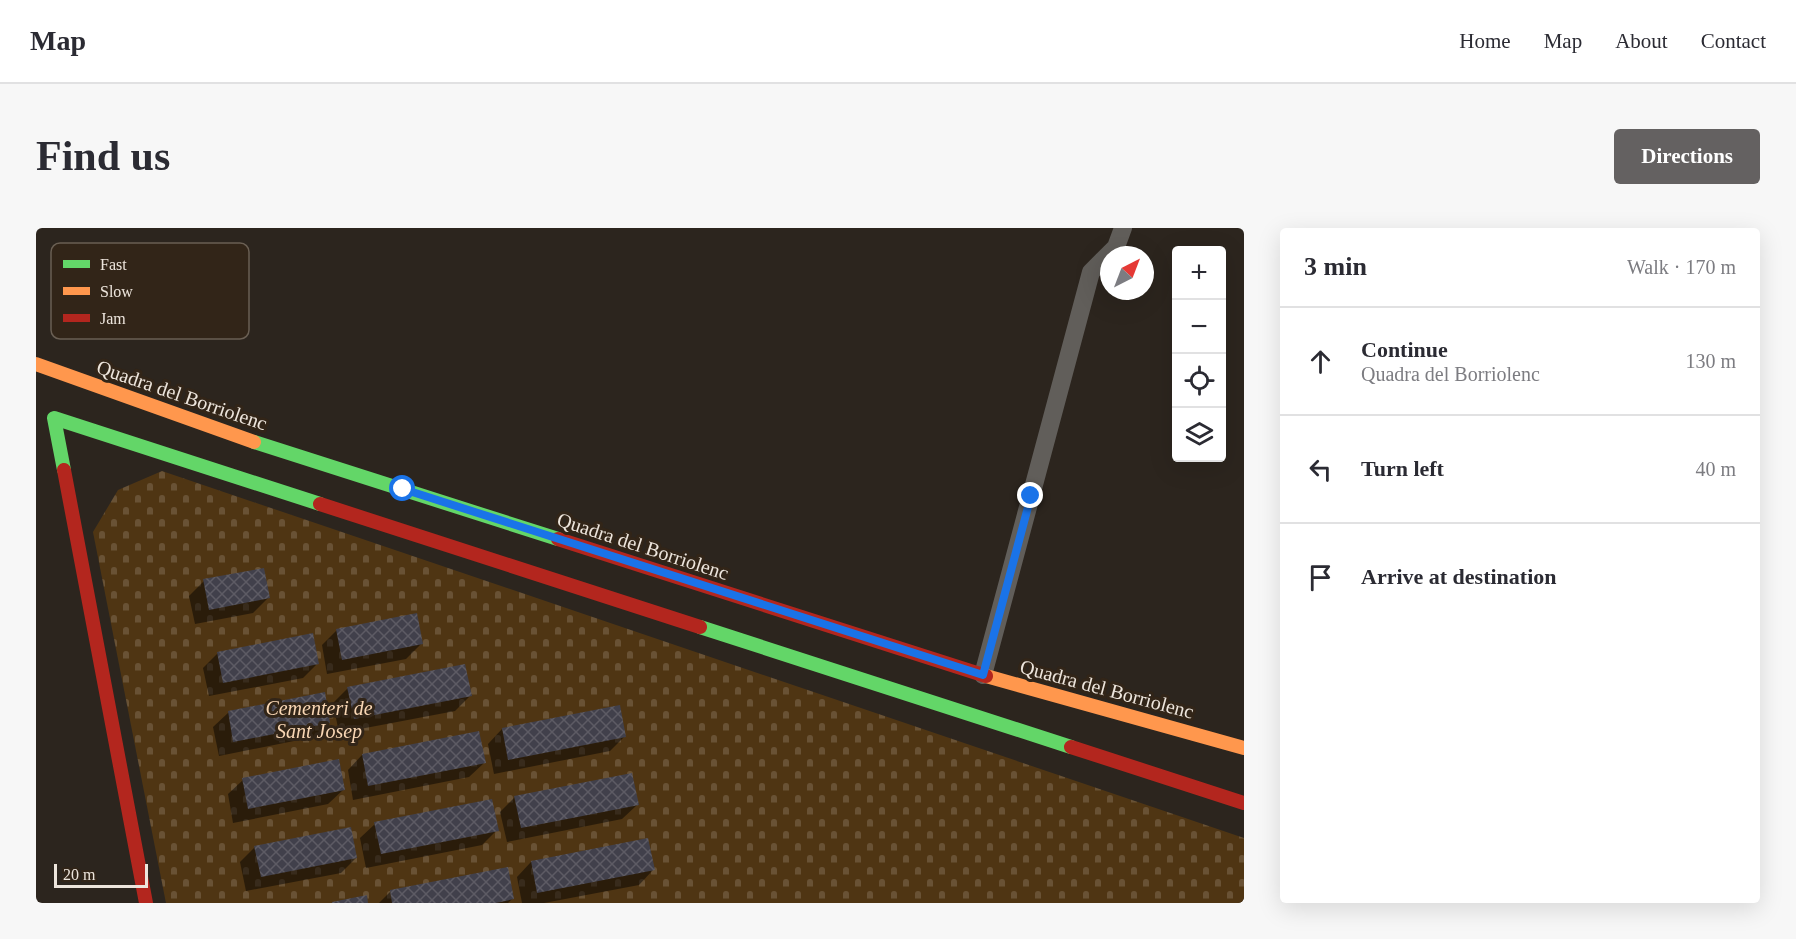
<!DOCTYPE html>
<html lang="en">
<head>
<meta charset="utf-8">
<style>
	:root { --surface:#fff; --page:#f7f7f7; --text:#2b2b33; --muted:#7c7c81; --line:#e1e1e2; --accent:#646161 }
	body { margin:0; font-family:"Times New Roman",serif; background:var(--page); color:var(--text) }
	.controls { position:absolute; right:18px; top:18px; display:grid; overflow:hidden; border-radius:6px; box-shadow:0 6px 24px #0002 }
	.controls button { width:54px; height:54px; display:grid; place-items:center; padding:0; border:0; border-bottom:2px solid var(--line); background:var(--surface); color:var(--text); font:30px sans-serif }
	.compass { position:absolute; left:1064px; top:18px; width:54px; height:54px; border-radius:50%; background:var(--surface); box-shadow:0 6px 24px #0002; rotate:42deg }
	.scale { position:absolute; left:18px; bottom:15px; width:94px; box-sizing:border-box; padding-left:6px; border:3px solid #ede5dc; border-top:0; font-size:16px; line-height:21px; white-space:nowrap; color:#ede5dc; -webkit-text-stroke:4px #322518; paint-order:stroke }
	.stop { position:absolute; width:18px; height:18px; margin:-14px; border:4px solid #1a73e8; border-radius:50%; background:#fff }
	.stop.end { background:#1a73e8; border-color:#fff; box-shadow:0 2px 6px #0008 }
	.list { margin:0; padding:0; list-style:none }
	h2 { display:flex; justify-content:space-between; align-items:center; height:78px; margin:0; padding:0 24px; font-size:26px }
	h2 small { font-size:20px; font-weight:400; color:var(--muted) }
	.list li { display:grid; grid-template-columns:39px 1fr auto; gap:18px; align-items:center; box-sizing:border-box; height:108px; padding:0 24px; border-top:2px solid var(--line) }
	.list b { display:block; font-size:22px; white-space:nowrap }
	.list p { margin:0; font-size:20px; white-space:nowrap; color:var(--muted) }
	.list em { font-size:20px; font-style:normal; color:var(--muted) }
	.icon { flex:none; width:33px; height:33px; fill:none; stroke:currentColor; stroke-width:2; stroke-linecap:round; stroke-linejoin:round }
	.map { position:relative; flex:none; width:1208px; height:675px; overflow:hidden; border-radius:6px }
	header { display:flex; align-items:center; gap:36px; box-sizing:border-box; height:84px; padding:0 30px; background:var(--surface); border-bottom:2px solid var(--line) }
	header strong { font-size:28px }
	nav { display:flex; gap:33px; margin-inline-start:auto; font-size:21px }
	.intro { display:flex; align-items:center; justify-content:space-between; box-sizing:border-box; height:144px; padding:0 36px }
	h1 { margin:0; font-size:42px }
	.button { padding:15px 27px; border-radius:6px; background:var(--accent); color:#fff; font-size:21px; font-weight:700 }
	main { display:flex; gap:36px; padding:0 36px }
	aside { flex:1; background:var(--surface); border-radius:6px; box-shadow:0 6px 24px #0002 }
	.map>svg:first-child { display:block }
</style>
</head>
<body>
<header>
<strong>Map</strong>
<nav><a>Home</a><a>Map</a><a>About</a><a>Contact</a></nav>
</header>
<div class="intro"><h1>Find us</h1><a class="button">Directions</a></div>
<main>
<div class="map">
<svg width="1208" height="675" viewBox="0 0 1208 675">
	<defs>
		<pattern id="cemetery-stones" width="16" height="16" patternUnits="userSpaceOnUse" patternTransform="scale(1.5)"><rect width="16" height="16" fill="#4f3513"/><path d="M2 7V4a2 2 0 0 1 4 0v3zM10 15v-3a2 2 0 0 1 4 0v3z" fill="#695235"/></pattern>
		<pattern id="building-cross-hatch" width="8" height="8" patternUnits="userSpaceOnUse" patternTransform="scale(1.5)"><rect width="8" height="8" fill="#41404b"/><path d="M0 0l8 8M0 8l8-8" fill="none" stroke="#5d5b64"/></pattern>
	</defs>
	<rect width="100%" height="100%" fill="#2c251e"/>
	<path fill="url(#cemetery-stones)" d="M126,243L1208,610V675H130L57,304L82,262Z"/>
	<g fill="#0007">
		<path d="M168,353L232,370L217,385L159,396L153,368Z"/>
		<path d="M301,402L385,416L370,431L291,446L286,417Z"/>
		<path d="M182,425L282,435L267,450L173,468L167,440Z"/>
		<path d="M312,460L434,468L419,483L303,505L297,475Z"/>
		<path d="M192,485L293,494L278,509L183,528L177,499Z"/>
		<path d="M466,501L589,508L574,523L458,546L452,516Z"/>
		<path d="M326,527L448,535L433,549L317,572L312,542Z"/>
		<path d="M207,552L307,562L292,576L197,595L192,566Z"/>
		<path d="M479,569L601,577L586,591L471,614L464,584Z"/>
		<path d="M339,596L461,602L446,617L330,640L324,610Z"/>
		<path d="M219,619L320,630L305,645L210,663L204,634Z"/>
		<path d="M495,634L617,642L603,657L508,675H486L481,649Z"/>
		<path d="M354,664L476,671L472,675H343Z"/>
	</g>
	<g fill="url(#building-cross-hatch)">
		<path d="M228,340L234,370L173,382L167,351Z"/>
		<path d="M381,385L387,416L306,432L300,401Z"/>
		<path d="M277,405L283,436L187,455L181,424Z"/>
		<path d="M429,436L436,468L318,491L311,459Z"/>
		<path d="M289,464L294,495L197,514L192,483Z"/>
		<path d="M584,477L590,509L472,532L466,500Z"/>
		<path d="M443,503L450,535L332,558L326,526Z"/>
		<path d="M303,531L309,562L212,581L206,550Z"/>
		<path d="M596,545L603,577L485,600L478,568Z"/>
		<path d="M456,571L463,603L345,626L338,594Z"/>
		<path d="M315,599L321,630L225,649L218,618Z"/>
		<path d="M612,610L619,642L501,665L495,633Z"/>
		<path d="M472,639L478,671L460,675H356L354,662Z"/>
		<path d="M331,667L332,675H296V674Z"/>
	</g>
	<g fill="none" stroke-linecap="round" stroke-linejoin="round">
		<path stroke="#615e5a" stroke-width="18" d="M947,447L1055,44L1080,19L1087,0"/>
		<g stroke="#63d668" stroke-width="14">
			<path d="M218,214L522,311"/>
			<path d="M28,242L18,190L284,276"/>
			<path d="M664,399L1035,519"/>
		</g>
		<g stroke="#ff974d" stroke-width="14">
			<path d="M0,136L218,214"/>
			<path d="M950,448L1208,520"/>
		</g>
		<g stroke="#b3261e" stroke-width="14">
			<path d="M28,242L110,675"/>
			<path d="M284,276L664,399"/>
			<path d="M522,311L950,448"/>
			<path d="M1035,519L1208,575"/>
		</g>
	</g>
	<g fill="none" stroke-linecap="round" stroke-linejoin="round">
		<path stroke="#1a73e8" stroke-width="8" d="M367,261L947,447L995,268"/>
	</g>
	<g text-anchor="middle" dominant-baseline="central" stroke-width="6" stroke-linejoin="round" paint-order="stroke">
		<g font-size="20" fill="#ede5dc" stroke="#322518">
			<text transform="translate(146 167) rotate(19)">Quadra del Borriolenc</text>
			<text transform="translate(607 318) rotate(18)">Quadra del Borriolenc</text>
			<text transform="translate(1071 461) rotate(15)">Quadra del Borriolenc</text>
		</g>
		<g font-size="20" font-style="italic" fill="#f9d7b5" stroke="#322518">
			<text x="283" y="480">Cementeri de<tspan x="283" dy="23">Sant Josep</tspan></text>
		</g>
	</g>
	<rect x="15" y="15" width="198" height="96" rx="9" fill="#322518" stroke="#6a5f53" stroke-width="1.5"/>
	<rect x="27" y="32" width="27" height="8" fill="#63d668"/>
	<rect x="27" y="59" width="27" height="8" fill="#ff974d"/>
	<rect x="27" y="86" width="27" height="8" fill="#b3261e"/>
	<g font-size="16" fill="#ede5dc">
		<text x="64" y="42">Fast</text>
		<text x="64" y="69">Slow</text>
		<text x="64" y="96">Jam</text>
	</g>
</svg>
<div class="controls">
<button>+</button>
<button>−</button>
<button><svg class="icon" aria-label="locate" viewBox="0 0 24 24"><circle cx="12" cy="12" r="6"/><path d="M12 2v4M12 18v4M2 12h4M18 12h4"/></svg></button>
<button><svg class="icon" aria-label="layers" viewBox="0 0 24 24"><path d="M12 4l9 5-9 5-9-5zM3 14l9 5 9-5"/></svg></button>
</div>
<svg class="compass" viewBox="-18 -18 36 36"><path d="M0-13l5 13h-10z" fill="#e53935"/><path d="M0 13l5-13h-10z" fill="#7c7c81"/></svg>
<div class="scale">20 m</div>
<div class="stop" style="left:367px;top:261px"></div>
<div class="stop end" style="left:995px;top:268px"></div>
</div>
<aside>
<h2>3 min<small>Walk · 170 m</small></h2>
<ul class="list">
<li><svg class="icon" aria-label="ahead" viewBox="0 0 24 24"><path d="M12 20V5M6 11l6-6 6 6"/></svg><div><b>Continue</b><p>Quadra del Borriolenc</p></div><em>130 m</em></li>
<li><svg class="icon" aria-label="left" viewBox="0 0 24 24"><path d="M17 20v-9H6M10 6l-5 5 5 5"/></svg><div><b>Turn left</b></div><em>40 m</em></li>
<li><svg class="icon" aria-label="arrive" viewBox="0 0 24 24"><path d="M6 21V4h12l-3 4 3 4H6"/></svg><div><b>Arrive at destination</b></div></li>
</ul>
</aside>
</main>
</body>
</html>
